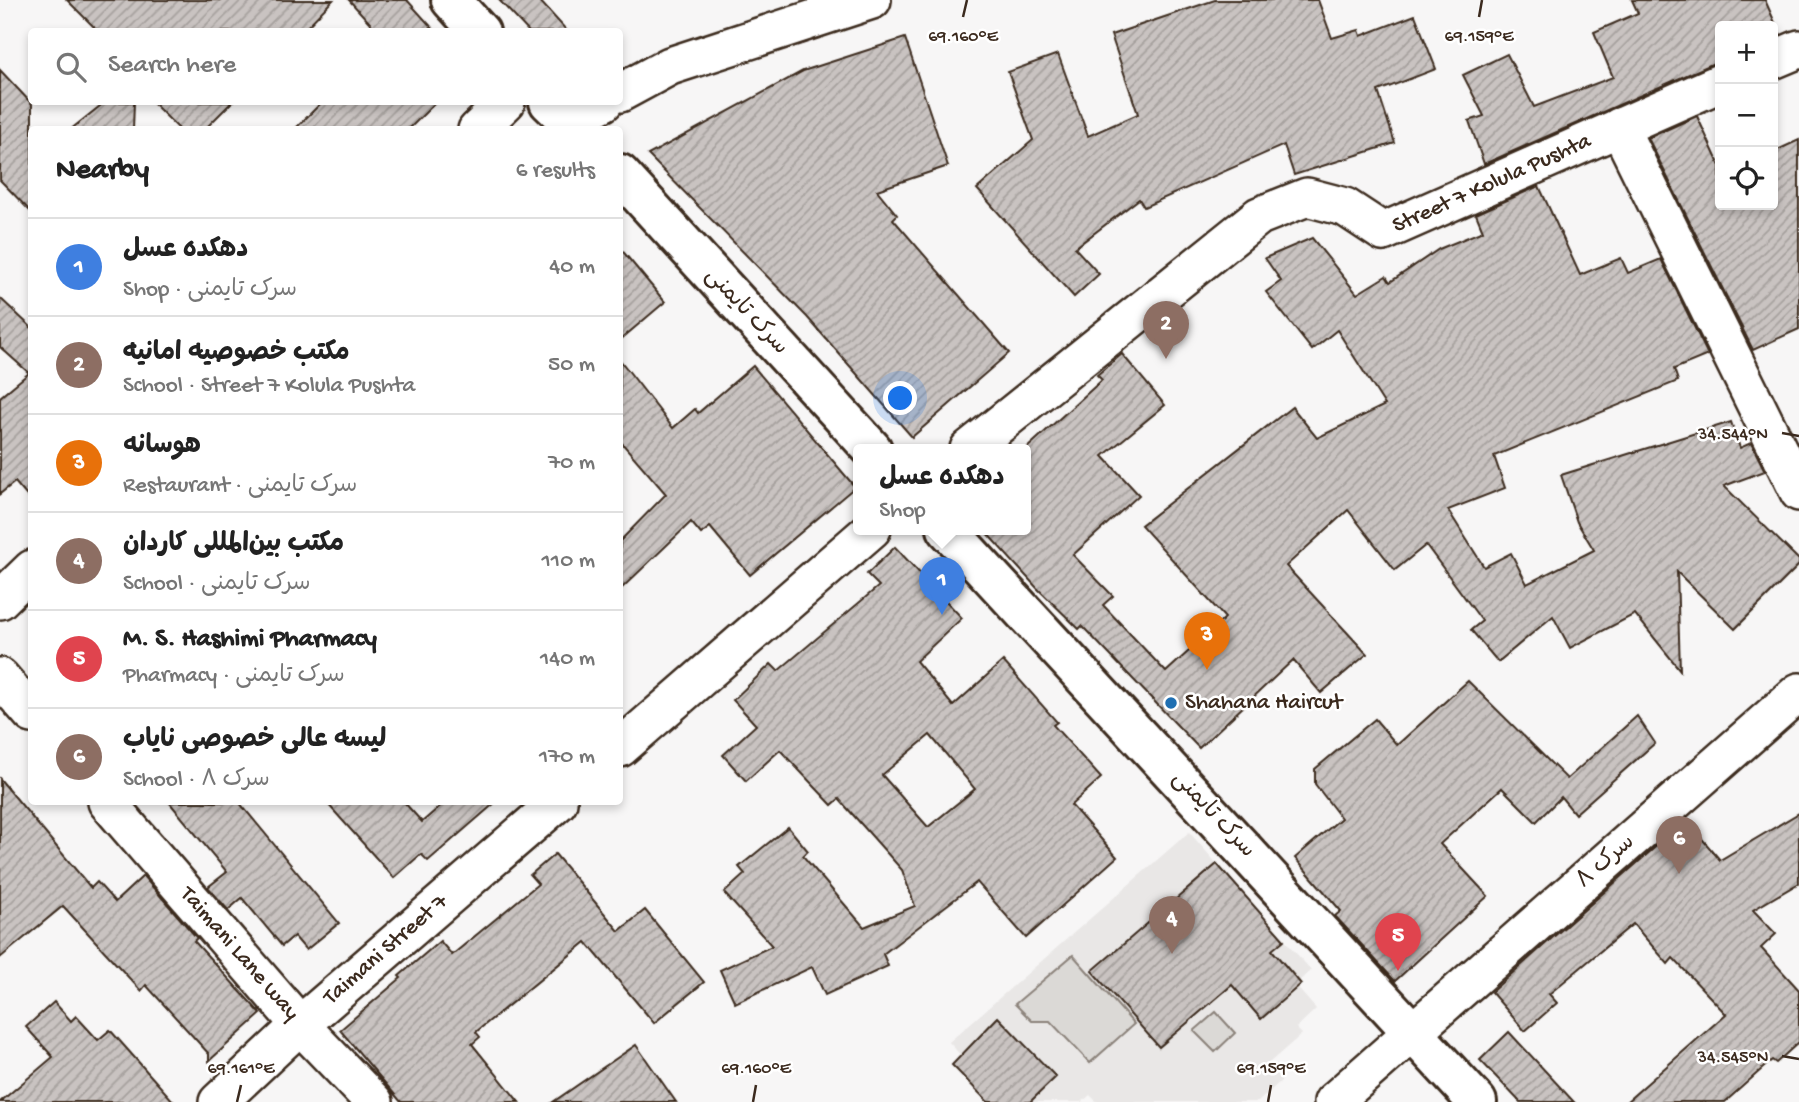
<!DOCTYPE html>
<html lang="en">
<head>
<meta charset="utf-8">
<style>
	:root { --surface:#fff; --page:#f2f2f2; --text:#222; --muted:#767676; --line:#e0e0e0; --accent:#d93025 }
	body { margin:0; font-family:"Gochi Hand","Playpen Sans Arabic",sans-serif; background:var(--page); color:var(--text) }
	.controls { position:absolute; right:21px; top:21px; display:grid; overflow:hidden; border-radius:7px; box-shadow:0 4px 10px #0003 }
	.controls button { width:63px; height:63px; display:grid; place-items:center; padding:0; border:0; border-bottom:2px solid var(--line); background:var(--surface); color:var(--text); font:35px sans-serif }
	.you { position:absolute; left:901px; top:399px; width:24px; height:24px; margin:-18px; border:5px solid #fff; border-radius:50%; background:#1a73e8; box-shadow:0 0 0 10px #1a73e833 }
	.badge { display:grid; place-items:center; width:46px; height:46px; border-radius:50%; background:var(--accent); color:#fff; font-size:23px; font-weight:700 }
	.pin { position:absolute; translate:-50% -58px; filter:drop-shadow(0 2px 4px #0008) }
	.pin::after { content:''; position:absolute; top:37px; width:24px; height:21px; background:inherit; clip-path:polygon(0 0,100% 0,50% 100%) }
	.popup { position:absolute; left:853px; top:444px; width:178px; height:91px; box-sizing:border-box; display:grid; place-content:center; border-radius:7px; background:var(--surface); filter:drop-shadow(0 2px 5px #0005); font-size:23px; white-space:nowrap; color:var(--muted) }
	.popup b { font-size:26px; color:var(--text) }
	.popup::after { content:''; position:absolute; left:50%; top:100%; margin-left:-14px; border:14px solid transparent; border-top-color:var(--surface) }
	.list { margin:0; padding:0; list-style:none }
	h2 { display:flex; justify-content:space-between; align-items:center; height:91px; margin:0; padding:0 28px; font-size:30px }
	h2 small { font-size:23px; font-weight:400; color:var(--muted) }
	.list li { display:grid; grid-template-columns:46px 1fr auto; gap:21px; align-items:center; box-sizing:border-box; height:98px; padding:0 28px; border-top:2px solid var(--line) }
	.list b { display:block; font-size:26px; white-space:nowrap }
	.list p { margin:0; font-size:23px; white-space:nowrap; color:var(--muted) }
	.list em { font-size:23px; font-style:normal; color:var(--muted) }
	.icon { flex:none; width:38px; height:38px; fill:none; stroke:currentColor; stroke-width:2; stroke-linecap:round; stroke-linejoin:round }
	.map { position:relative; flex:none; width:1799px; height:1102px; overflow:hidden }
	.search { position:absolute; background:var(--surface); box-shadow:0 4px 10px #0003; left:28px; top:28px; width:595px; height:77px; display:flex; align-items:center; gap:18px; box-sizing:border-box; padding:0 24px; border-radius:7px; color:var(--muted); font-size:26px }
	.panel { position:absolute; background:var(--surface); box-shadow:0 4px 10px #0003; left:28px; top:126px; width:595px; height:679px; border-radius:7px }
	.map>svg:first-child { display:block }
</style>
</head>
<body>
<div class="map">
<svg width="1799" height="1102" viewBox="0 0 1799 1102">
	<defs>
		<pattern id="building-hatch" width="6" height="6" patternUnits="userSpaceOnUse" patternTransform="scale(1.75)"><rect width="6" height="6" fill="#c9c3c1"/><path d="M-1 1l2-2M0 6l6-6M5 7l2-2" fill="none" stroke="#a49f9c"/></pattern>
	</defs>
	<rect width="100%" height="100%" fill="#f7f6f6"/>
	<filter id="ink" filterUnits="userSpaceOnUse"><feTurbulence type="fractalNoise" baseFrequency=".0143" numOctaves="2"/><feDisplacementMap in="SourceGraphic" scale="14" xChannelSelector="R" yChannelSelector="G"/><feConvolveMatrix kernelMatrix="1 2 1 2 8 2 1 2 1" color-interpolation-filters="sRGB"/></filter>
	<g filter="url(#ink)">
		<path fill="#e9e7e6" d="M1189,832L1311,970L1295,985L1316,1009L1296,1028L1302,1034L1269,1063L1282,1080L1258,1102H1097L1090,1095L1082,1102H1001L949,1042Z"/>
		<g fill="#dbd9d6" stroke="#8b827a" stroke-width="2">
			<path d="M1073,955L1134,1024L1090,1063L1050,1021H1032L1015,1004Z"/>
			<path d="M1216,1012L1235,1033L1215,1052L1194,1031Z"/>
		</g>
		<g fill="url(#building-hatch)" stroke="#3b2a1e" stroke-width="2" fill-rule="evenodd">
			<path d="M67,0H333L302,32H99Z"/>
			<path d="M349,0H407L436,32H378Z"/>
			<path d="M499,0H539L568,32H529Z"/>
			<path d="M1215,0H1318L1332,38L1359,30L1361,36L1415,15L1436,69L1378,91L1395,143L1294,175L1284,145L1144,207L1139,199L1075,248L1099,274L1074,297L977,189L1033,140L1008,72L1058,54L1088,136L1138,114L1111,35Z"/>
			<path d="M1632,0H1765L1780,34L1773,37V26H1720V62L1712,64L1484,164L1469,121L1484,116L1463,75L1507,54L1534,107L1613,77L1594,32L1638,13Z"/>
			<path d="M905,38L948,166L877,190L897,215L893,219L1009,353L912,437L807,317L648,155L803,71Z"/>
			<path d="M0,70L32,104V213L0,180Z"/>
			<path d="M105,102H134L133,130H70Z"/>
			<path d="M152,102H232L204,130H180Z"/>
			<path d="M322,102H436L408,130H294Z"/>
			<path d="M1697,116L1720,166V205H1773V152L1799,140V329L1753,350L1648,138Z"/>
			<path d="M1539,186L1580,275L1621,258L1628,273L1661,259L1708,355L1674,369L1678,381L1494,456L1505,488L1448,510L1484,567L1511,553L1527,584L1594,550L1577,522L1561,475L1731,422L1740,448L1751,443L1765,471L1724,486L1799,560V565L1735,629L1677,572L1680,670L1635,614L1570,648L1553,616L1498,662L1471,630L1482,621L1426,545L1395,570L1348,510L1286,566L1367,654L1321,693L1293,660L1199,748L1082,626L1079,629L1037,588L983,529H1026V449L1102,380L1097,375L1122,354L1165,405L1103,456L1139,495L1073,555L1113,596L1103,605L1166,672L1225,618L1141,525L1292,407L1317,438L1385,405L1337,330L1312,350L1266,292L1281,281L1265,258L1312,238L1357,294L1386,276L1390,282L1439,249L1483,231L1476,214Z"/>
			<path d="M620,248L665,302L620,340Z"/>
			<path d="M0,298L32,328V502L15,482L0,494V397L29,373L0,347Z"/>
			<path d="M620,360L673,428L695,409L698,413L753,366L855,487L750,575L710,527L701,534L691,522L620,590V541L666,494L620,441Z"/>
			<path d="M895,547L962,618L916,661L953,706L1003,661L1057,722L1053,725L1101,778L1071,805L1117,857L1026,938L977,882L883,954L888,966L825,995L812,967L735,1003L720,970L772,946L724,893L745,874L739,867L788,827L808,851L803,856L864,927L915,906L902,870L839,799L832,805L780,750L746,781L723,755L756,725L733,700L771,664L778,671L879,586L867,574ZM930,735L975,789L928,827L882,775Z"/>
			<path d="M1468,681L1567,779L1637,716L1655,743L1575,814L1561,797L1536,822L1502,788L1440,844L1488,896L1395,981L1335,916L1341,911L1295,858L1341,818L1315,784V769L1375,719L1397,745Z"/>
			<path d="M0,779L91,888L97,882L115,902L143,876L197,938L194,941L261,1014L209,1061V1054L146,985L141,991L63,906L0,958Z"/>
			<path d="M169,802H239L339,923L306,950L294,936L282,946L242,898L228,910L208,887L227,872Z"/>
			<path d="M326,802H404L422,822L445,802H496L428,861L421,854L394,878Z"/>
			<path d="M1799,813V883L1753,910L1776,934L1761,948L1799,990V1042L1776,1063L1772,1060L1725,1102H1626L1726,1014L1673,958L1668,964L1633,924L1549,994L1557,1003L1525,1031L1491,992L1686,820L1720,860Z"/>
			<path d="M555,854L619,931L645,910L704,982L654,1023L586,942L476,1032L480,1037L472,1044L519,1102H401L340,1030L401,978L399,976L440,941L452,955L538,884L530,875Z"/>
			<path d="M1217,864L1284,940L1272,950L1301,984L1261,1019L1232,985L1159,1047L1092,971Z"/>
			<path d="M54,1002L71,1021L76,1016L98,1040L110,1030L174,1102H0L53,1057L26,1027Z"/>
			<path d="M998,1017L1056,1077L1030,1102H988L952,1065Z"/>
			<path d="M1509,1032L1574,1102H1520L1480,1060Z"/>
			<path d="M636,1045L676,1102H553Z"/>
		</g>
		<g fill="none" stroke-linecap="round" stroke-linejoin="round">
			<g stroke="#3b2a1e" stroke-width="42">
				<g id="street">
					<path d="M1773,60L1799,49"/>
					<path d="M620,93L670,66L872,0"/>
					<path d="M569,120L604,102"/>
					<path d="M1619,127L1799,492"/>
					<path d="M477,130L506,102"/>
					<path d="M969,449L1259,216L1307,197L1345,207L1383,232L1720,83"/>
					<path d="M0,600L32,569"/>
					<path d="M0,677L32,714"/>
					<path d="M620,748L872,529"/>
					<path d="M107,802L300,1025L374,1102"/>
					<path d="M218,1102L300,1025L558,802"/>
					<path d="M1333,1102L1799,692"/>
				</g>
			</g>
			<g stroke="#3b2a1e" stroke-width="44">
				<g id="secondary">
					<path d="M451,0L480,32"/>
					<path d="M549,102L578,130"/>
					<path d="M620,174L872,449"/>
					<path d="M947,529L1477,1102"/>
				</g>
			</g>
			<use href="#street" stroke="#fff" stroke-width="37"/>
			<use href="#secondary" stroke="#fff" stroke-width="38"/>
		</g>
	</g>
	<path fill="none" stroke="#3b2a1e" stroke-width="2.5" d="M963,17L967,0M1479,17L1482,0M1782,433L1799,436M1782,1056L1799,1059M237,1102L241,1085M753,1102L756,1085M1268,1102L1271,1085"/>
	<circle fill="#1f6fb2" stroke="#fff" stroke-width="2.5" cx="1171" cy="703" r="7"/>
	<g text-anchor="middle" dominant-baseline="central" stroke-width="5" stroke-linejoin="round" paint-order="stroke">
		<g font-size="23" fill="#3b2a1e" stroke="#fff">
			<text transform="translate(1492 184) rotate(-24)">Street 7 Kolula Pushta</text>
			<text transform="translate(746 312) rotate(47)">سرک تایمنی</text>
			<text transform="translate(1213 815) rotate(47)">سرک تایمنی</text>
			<text transform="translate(1606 862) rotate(-41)">سرک ۸</text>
			<text transform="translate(386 950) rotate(-41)">Taimani Street 7</text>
			<text transform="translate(239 954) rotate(49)">Taimani Lane way</text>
		</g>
		<g font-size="23" fill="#3b2a1e" stroke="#fff" text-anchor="start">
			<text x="1185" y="703">Shahana Haircut</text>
		</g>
	</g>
	<g font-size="18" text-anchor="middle" fill="#3b2a1e" stroke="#fff" stroke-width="5" stroke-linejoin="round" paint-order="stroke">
		<text x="963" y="41">69.160°E</text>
		<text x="1479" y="41">69.159°E</text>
		<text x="1733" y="439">34.544°N</text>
		<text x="1733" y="1062">34.545°N</text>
		<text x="241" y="1073">69.161°E</text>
		<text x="756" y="1073">69.160°E</text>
		<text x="1271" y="1073">69.159°E</text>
	</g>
</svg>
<div class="controls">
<button>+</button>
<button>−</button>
<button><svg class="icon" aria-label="locate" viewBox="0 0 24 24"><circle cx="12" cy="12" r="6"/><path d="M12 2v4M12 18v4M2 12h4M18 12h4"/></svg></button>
</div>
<div class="you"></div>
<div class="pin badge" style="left:942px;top:615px;background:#3f7fe0">1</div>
<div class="popup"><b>دهکده عسل</b>Shop</div>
<div class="pin badge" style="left:1166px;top:359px;background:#8d6e63">2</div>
<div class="pin badge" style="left:1207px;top:670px;background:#e8710a">3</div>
<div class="pin badge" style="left:1172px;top:954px;background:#8d6e63">4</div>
<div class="pin badge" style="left:1398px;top:971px;background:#e0444e">5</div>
<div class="pin badge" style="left:1679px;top:874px;background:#8d6e63">6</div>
<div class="search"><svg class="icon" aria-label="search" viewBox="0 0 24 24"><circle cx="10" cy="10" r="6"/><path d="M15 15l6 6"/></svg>Search here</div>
<section class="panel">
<h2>Nearby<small>6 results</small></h2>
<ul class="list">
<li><span class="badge" style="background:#3f7fe0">1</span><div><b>دهکده عسل</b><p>Shop · سرک تایمنی</p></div><em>40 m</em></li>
<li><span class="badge" style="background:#8d6e63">2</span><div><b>مکتب خصوصیه امانیه</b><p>School · Street 7 Kolula Pushta</p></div><em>50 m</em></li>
<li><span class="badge" style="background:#e8710a">3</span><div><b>هوسانه</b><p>Restaurant · سرک تایمنی</p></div><em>70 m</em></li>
<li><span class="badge" style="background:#8d6e63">4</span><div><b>مکتب بین‌المللی کاردان</b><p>School · سرک تایمنی</p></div><em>110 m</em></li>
<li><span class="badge" style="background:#e0444e">5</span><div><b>M. S. Hashimi Pharmacy</b><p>Pharmacy · سرک تایمنی</p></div><em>140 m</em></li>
<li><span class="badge" style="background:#8d6e63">6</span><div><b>لیسه عالی خصوصی نایاب</b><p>School · سرک ۸</p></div><em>170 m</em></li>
</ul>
</section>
</div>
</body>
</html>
